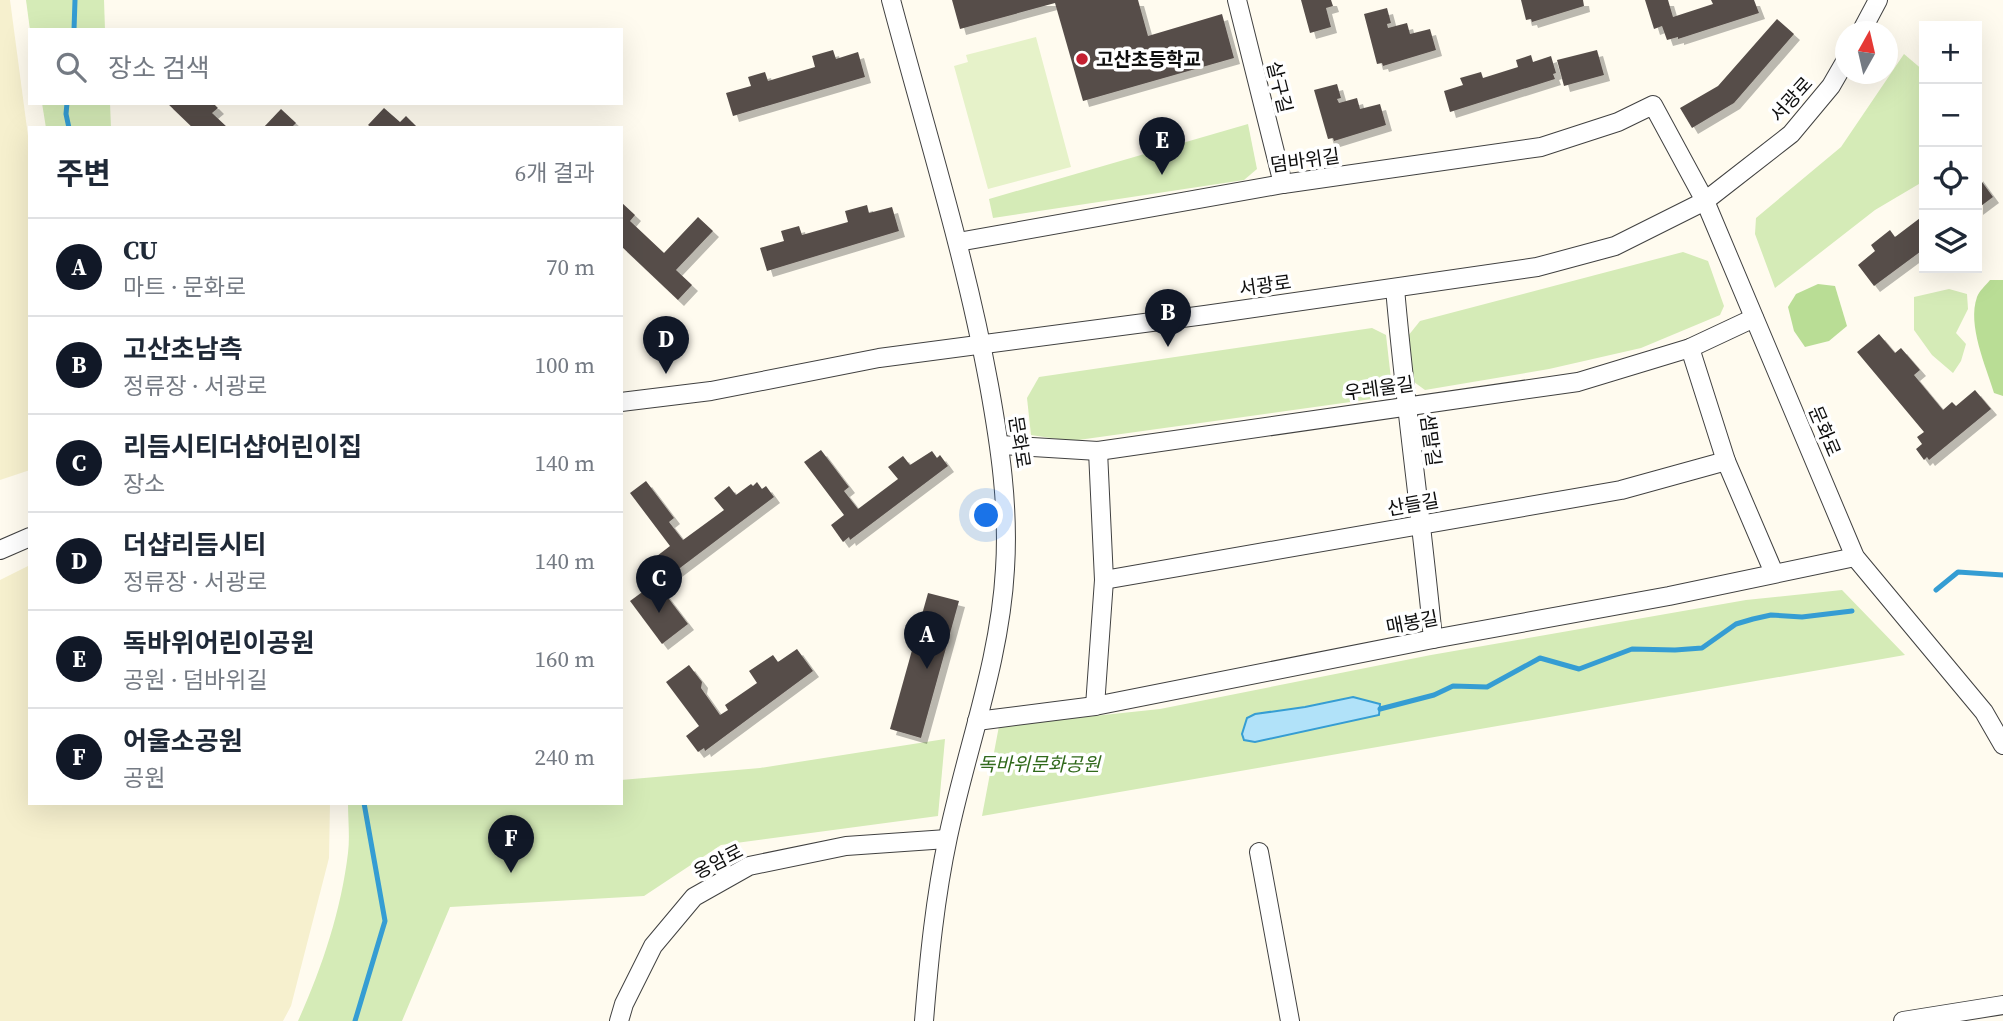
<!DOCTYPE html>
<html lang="ko">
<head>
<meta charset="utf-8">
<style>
	:root { --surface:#fff; --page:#f6f6f7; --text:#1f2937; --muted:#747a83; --line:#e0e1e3; --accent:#111827 }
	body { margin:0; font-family:"Source Serif 4","Noto Sans KR",serif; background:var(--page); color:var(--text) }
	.controls { position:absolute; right:21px; top:21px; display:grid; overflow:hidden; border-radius:0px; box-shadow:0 7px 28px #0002 }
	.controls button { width:63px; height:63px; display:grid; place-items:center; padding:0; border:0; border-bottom:2px solid var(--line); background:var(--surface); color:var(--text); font:35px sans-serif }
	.compass { position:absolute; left:1835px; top:21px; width:63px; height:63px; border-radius:50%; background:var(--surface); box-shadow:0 7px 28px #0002; rotate:8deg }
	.you { position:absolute; left:987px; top:516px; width:24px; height:24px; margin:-18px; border:5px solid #fff; border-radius:50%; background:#1a73e8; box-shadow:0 0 0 10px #1a73e833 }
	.badge { display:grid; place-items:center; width:46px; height:46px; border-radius:50%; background:var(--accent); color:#fff; font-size:23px; font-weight:700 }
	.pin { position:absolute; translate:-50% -58px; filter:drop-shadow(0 2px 4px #0008) }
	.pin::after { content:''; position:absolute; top:37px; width:24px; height:21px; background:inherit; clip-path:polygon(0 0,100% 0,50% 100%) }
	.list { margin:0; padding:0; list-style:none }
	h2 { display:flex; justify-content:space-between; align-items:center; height:91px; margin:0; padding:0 28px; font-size:30px }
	h2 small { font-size:23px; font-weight:400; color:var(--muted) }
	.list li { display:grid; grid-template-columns:46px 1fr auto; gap:21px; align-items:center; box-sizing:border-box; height:98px; padding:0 28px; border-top:2px solid var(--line) }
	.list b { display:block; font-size:26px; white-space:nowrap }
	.list p { margin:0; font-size:23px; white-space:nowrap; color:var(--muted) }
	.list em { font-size:23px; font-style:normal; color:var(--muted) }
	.icon { flex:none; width:38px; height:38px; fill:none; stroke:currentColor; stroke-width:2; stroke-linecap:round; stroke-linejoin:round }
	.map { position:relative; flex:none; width:2003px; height:1021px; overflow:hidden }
	.search { position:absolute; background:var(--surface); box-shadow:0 7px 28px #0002; left:28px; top:28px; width:595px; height:77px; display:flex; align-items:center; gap:18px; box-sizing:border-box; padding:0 24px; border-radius:0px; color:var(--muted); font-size:26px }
	.panel { position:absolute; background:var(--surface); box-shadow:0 7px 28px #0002; left:28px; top:126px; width:595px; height:679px; border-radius:0px }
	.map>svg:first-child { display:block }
</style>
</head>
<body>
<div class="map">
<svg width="2003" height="1021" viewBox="0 0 2003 1021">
	<defs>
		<filter id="shadow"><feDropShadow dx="6" dy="6" stdDeviation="0" flood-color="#0004"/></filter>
	</defs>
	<rect width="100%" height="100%" fill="#fffbef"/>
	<g fill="#f6f0ce">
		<path d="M0,0H10L30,151V470L0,480Z"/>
		<path d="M30,565V803H330L329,858L291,1006L283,1021H0V580Z"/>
	</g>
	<g fill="#d5ebb7">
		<path d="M26,0H104L105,30H30Z"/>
		<path d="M1904,54L1924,71V181L1875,210L1775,288L1755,234L1756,218L1841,147Z"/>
		<path d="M42,103H110L111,128H46Z"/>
		<path d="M1248,124L1257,169L1244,180L993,218L989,199Z"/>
		<path d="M1683,252L1708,261L1724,306L1720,315L1641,348L1549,369L1425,390L1414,382L1408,336L1420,321Z"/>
		<path d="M1949,289L1967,294L1968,309L1956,333L1966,344L1961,361L1953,373L1932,355L1914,330V297Z"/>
		<path d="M1372,328L1386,335L1392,388L1379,398L1071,441L1031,435L1027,398L1039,377Z"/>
		<path d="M1842,590L1905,655L982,816L999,726L1160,709L1431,655L1746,600Z"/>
		<path d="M945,739L938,816L721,845L644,896L450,907L402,1021H298C322,968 341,911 348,853C350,837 348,819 348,803H621V780L760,768Z"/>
	</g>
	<g fill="#b9dd95">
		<path d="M1990,280H2003V396L1994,393C1986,366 1967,325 1977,297C1979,291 1986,285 1990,280Z"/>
		<path d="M1818,284L1835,286L1847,326L1829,341L1805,347L1794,331L1788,307L1796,294Z"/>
	</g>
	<path fill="#e6f2c9" d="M1036,37L1071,167L988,189L954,66L968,62L966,55Z"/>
	<path fill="#b1e2f9" stroke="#359dd3" stroke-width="2" d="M1353,697L1380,704L1379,715L1255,742L1244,740L1242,734L1247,718L1255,714L1305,707Z"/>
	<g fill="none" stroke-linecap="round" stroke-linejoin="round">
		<g stroke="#359dd3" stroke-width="5">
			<path d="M74,30L75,0"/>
			<path d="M67,103L66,114L69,128"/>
			<path d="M1936,590L1958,572L2003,575"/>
			<path d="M1380,709L1434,695L1453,686L1487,687L1540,658L1579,669L1632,649L1675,650L1702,648L1736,624L1753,619L1771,615L1802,617L1852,611"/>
			<path d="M355,1021L385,921L364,803"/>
		</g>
	</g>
	<g fill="#574e4a" filter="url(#shadow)">
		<path d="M952,0H1138L1148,36L1222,14L1234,58L1083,101L1055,3L960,29Z"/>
		<path d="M1301,0H1331L1333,6L1326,8L1331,27L1310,33Z"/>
		<path d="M1521,0H1583L1584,6L1532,22L1531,19L1526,20Z"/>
		<path d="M1645,0H1668L1673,17L1713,4L1711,0H1754L1759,13L1678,39V37L1667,40L1662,26L1654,29Z"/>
		<path d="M1387,8L1391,23L1387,24L1388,28L1407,23L1410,34L1430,29L1436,50L1383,66L1382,63L1377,64L1364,14Z"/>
		<path d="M1777,19L1794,34L1734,103L1692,128L1680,108L1718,86Z"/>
		<path d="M833,50L836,59L858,52L865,77L733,116L726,93L751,86L748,77L765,72L768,81L815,67L812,56Z"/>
		<path d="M1597,50L1604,75L1564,86L1557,60Z"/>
		<path d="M1531,55L1533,62L1551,56L1556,73L1553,74L1555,79L1450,112L1444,91L1463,85L1460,78L1481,72L1483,78L1518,67L1516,60Z"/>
		<path d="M1337,84L1341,98L1337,99L1339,103L1357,98L1360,109L1380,104L1386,125L1334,141L1333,138L1328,139L1314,90Z"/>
		<path d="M167,103H213L218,108L212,113L228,128H193Z"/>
		<path d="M384,108L400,122L406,116L418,128H372L368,125Z"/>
		<path d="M281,109L296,123L291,128H263Z"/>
		<path d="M1977,175L1993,197L1977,209Z"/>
		<path d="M621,202L635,215L630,221L664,253L698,217L713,231L676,270L692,285L678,300L621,246Z"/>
		<path d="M867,205L869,213L892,207L899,231L767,271L760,248L784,241L781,231L799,226L802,235L848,222L845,211Z"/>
		<path d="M1924,215V249L1874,286L1858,265L1875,251L1871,245L1890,230L1895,237Z"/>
		<path d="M1879,334L1895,353L1901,348L1920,370L1914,375L1943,410L1952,402L1956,406L1975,390L1991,409L1929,460L1927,457L1924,460L1916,449L1922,444L1917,437L1924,432L1857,352Z"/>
		<path d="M821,450L849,487L844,491L858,509L898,479L888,467L903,456L910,465L932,451L937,458L940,455L948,466L850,540L849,537L843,542L831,525L844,515L804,462Z"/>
		<path d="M646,481L674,518L669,522L683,540L724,510L714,498L729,486L736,495L751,484L753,486L757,482L762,489L766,486L774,497L676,571L675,568L669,572L657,556L670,546L630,493Z"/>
		<path d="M656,582L688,624L662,644L630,601Z"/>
		<path d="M928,593L959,601L921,738L890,729Z"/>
		<path d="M797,649L813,671L705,751L704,748L698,752L686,736L699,726L666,682L689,665L702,682L701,688L720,715L728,710L725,705L757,683L749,671L773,655L778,662Z"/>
	</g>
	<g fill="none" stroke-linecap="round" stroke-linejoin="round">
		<g stroke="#414141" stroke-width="20">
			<g id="minor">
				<path d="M891,0C925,128 965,254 989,385C1000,446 1009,506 1005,569C1000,661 967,747 948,837C935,898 929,959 924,1021"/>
				<path d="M1237,0L1283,184"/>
				<path d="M1861,32L1878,0"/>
				<path d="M958,242L1283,184L1541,147L1618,122L1653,105L1705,201L1855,557L1984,712L2003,745"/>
				<path d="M1395,288C1405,405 1422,521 1433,639"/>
				<path d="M1690,348L1726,461L1774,573"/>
				<path d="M621,402L711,391L879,358L1205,315L1537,267L1615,246L1705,201L1791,134L1831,86L1846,60"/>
				<path d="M1000,445L1098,451L1578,382L1690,348L1754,318"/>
				<path d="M0,550L30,537"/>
				<path d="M1104,580L1621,490L1726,461"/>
				<path d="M1095,706L1104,580L1098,451"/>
				<path d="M977,721L1095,706L1433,639L1669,596L1855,557"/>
				<path d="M1259,852L1290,1021"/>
				<path d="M619,1021L624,1004L653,946L694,897L749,866L846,846L947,839"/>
				<path d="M1903,1021L2003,1005"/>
			</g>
		</g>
		<use href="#minor" stroke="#fff" stroke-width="18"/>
	</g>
	<circle fill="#c42031" stroke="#fff" stroke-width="2.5" cx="1082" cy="59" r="7"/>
	<g text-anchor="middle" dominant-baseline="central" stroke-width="7" stroke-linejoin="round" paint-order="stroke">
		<g font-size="19" font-weight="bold" fill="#0e0e0e" stroke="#fff" text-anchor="start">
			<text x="1096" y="59">고산초등학교</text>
		</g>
		<g font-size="19" fill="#0e0e0e" stroke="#fff">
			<text transform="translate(1280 87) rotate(76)">살구길</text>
			<text transform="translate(1791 99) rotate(-48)">서광로</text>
			<text transform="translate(1305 160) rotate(-8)">덤바위길</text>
			<text transform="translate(1265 285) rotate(-8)">서광로</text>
			<text transform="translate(1379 388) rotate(-8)">우레울길</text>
			<text transform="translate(1825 431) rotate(67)">문화로</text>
			<text transform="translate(1431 440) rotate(82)">샘말길</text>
			<text transform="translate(1020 442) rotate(81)">문화로</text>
			<text transform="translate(1413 504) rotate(-10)">산들길</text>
			<text transform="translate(1412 622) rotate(-11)">매봉길</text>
			<text transform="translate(718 861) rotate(-27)">옹암로</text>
		</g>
		<g font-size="19" font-style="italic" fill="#30691b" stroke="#fff">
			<text x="1039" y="764">독바위문화공원</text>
		</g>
	</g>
</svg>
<div class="controls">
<button>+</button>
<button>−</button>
<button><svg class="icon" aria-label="locate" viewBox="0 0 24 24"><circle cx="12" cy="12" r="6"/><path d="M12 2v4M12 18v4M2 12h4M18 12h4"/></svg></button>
<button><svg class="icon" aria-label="layers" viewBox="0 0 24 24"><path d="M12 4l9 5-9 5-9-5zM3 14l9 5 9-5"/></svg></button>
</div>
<svg class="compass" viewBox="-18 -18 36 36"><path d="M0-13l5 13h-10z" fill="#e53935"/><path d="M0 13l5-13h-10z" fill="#747a83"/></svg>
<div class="you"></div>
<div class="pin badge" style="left:927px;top:669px">A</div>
<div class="pin badge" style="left:1168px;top:347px">B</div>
<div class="pin badge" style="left:659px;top:613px">C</div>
<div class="pin badge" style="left:666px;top:374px">D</div>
<div class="pin badge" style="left:1162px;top:175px">E</div>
<div class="pin badge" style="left:511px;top:873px">F</div>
<div class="search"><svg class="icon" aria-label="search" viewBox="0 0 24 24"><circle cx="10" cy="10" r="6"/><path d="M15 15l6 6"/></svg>장소 검색</div>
<section class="panel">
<h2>주변<small>6개 결과</small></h2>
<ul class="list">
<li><span class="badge">A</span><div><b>CU</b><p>마트 · 문화로</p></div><em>70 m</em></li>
<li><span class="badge">B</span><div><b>고산초남측</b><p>정류장 · 서광로</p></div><em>100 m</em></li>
<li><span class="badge">C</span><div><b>리듬시티더샵어린이집</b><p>장소</p></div><em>140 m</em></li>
<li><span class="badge">D</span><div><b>더샵리듬시티</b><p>정류장 · 서광로</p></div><em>140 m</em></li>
<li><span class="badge">E</span><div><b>독바위어린이공원</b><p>공원 · 덤바위길</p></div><em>160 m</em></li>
<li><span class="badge">F</span><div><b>어울소공원</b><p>공원</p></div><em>240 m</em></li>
</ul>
</section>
</div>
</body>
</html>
